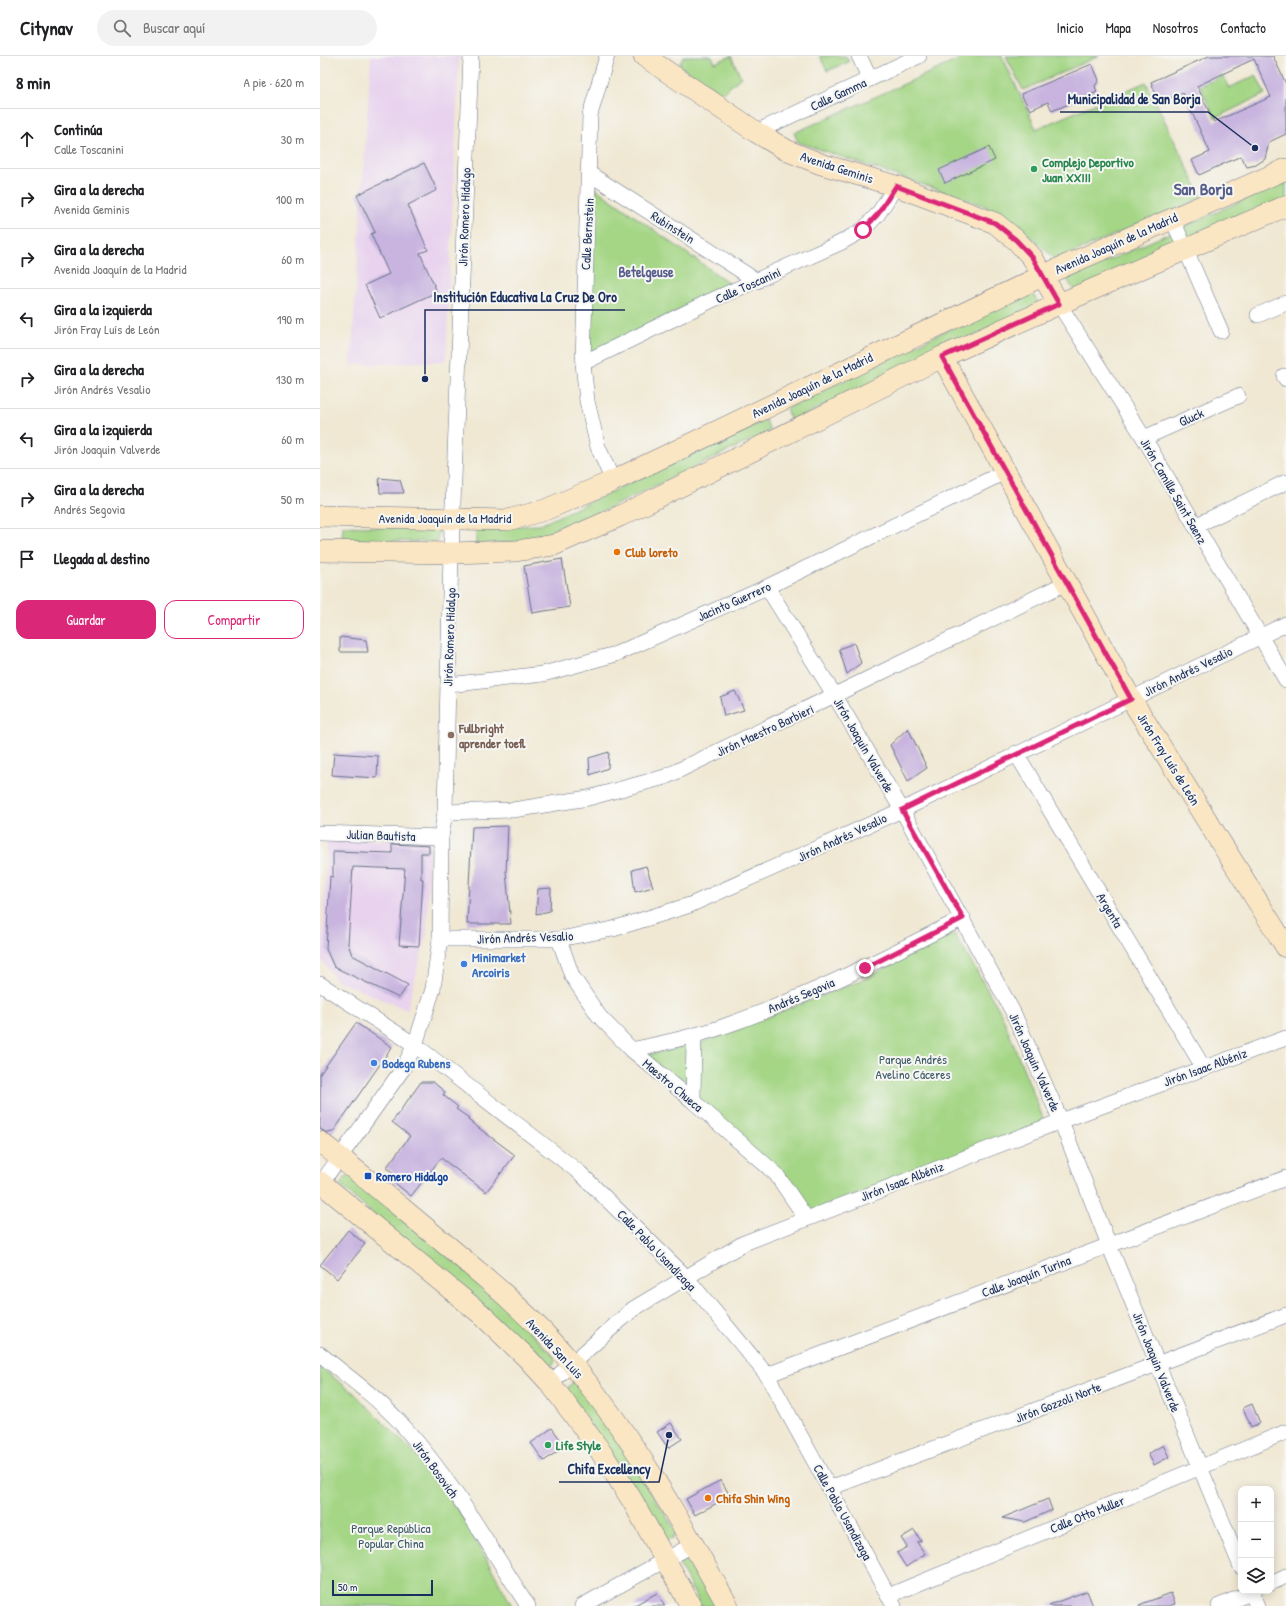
<!DOCTYPE html>
<html lang="es">
<head>
<meta charset="utf-8">
<style>
	:root { --surface:#fff; --page:#f2f2f2; --text:#202124; --muted:#757577; --line:#e0e0e0; --accent:#db2777 }
	body { margin:0; font-family:"Patrick Hand",sans-serif; background:var(--page); color:var(--text) }
	.controls { position:absolute; right:12px; bottom:12px; display:grid; overflow:hidden; border-radius:8px; box-shadow:0 2px 10px #0003 }
	.controls button { width:36px; height:36px; display:grid; place-items:center; padding:0; border:0; border-bottom:1px solid var(--line); background:var(--surface); color:var(--text); font:20px sans-serif }
	.scale { position:absolute; left:12px; bottom:10px; width:101px; box-sizing:border-box; padding-left:4px; border:2px solid #1b2f5e; border-top:0; font-size:11px; line-height:14px; white-space:nowrap; color:#1b2f5e; -webkit-text-stroke:3px #f6f6f2; paint-order:stroke }
	.stop { position:absolute; width:12px; height:12px; margin:-9px; border:3px solid #db2777; border-radius:50%; background:#fff }
	.stop.end { background:#db2777; border-color:#fff; box-shadow:0 1px 4px #0008 }
	.list { margin:0; padding:0; list-style:none }
	h2 { display:flex; justify-content:space-between; align-items:center; height:52px; margin:0; padding:0 16px; font-size:17px }
	h2 small { font-size:13px; font-weight:400; color:var(--muted) }
	.list li { display:grid; grid-template-columns:26px 1fr auto; gap:12px; align-items:center; box-sizing:border-box; height:60px; padding:0 16px; border-top:1px solid var(--line) }
	.list b { display:block; font-size:15px; white-space:nowrap }
	.list p { margin:0; font-size:13px; white-space:nowrap; color:var(--muted) }
	.list em { font-size:13px; font-style:normal; color:var(--muted) }
	.actions { display:flex; gap:8px; padding:12px 16px }
	.actions a { flex:1; padding:9px 0; border:1px solid var(--accent); border-radius:12px; text-align:center; font-size:14px; color:var(--accent) }
	.actions .main { background:var(--accent); color:#fff }
	.icon { flex:none; width:22px; height:22px; fill:none; stroke:currentColor; stroke-width:2; stroke-linecap:round; stroke-linejoin:round }
	.map { position:relative; flex:none; width:966px; height:1550px; overflow:hidden }
	header { display:flex; align-items:center; gap:24px; box-sizing:border-box; height:56px; padding:0 20px; background:var(--surface); border-bottom:1px solid var(--line) }
	header strong { font-size:19px }
	nav { display:flex; gap:22px; margin-inline-start:auto; font-size:14px }
	.search { width:280px; height:36px; background:var(--page); display:flex; align-items:center; gap:10px; box-sizing:border-box; padding:0 14px; border-radius:22px; color:var(--muted); font-size:15px }
	main { display:flex }
	aside { flex:1; background:var(--surface) }
	.map>svg:first-child { display:block }
</style>
</head>
<body>
<header>
<strong>Citynav</strong>
<div class="search"><svg class="icon" aria-label="search" viewBox="0 0 24 24"><circle cx="10" cy="10" r="6"/><path d="M15 15l6 6"/></svg>Buscar aquí</div>
<nav><a>Inicio</a><a>Mapa</a><a>Nosotros</a><a>Contacto</a></nav>
</header>
<main>
<aside>
<h2>8 min<small>A pie · 620 m</small></h2>
<ul class="list">
<li><svg class="icon" aria-label="ahead" viewBox="0 0 24 24"><path d="M12 20V5M6 11l6-6 6 6"/></svg><div><b>Continúa</b><p>Calle Toscanini</p></div><em>30 m</em></li>
<li><svg class="icon" aria-label="right" viewBox="0 0 24 24"><path d="M7 20v-9h11M14 6l5 5-5 5"/></svg><div><b>Gira a la derecha</b><p>Avenida Geminis</p></div><em>100 m</em></li>
<li><svg class="icon" aria-label="right" viewBox="0 0 24 24"><path d="M7 20v-9h11M14 6l5 5-5 5"/></svg><div><b>Gira a la derecha</b><p>Avenida Joaquín de la Madrid</p></div><em>60 m</em></li>
<li><svg class="icon" aria-label="left" viewBox="0 0 24 24"><path d="M17 20v-9H6M10 6l-5 5 5 5"/></svg><div><b>Gira a la izquierda</b><p>Jirón Fray Luís de León</p></div><em>190 m</em></li>
<li><svg class="icon" aria-label="right" viewBox="0 0 24 24"><path d="M7 20v-9h11M14 6l5 5-5 5"/></svg><div><b>Gira a la derecha</b><p>Jirón Andrés Vesalio</p></div><em>130 m</em></li>
<li><svg class="icon" aria-label="left" viewBox="0 0 24 24"><path d="M17 20v-9H6M10 6l-5 5 5 5"/></svg><div><b>Gira a la izquierda</b><p>Jirón Joaquin Valverde</p></div><em>60 m</em></li>
<li><svg class="icon" aria-label="right" viewBox="0 0 24 24"><path d="M7 20v-9h11M14 6l5 5-5 5"/></svg><div><b>Gira a la derecha</b><p>Andrés Segovia</p></div><em>50 m</em></li>
<li><svg class="icon" aria-label="arrive" viewBox="0 0 24 24"><path d="M6 21V4h12l-3 4 3 4H6"/></svg><div><b>Llegada al destino</b></div></li>
</ul>
<div class="actions"><a class="main">Guardar</a><a>Compartir</a></div>
</aside>
<div class="map">
<svg width="966" height="1550" viewBox="0 0 966 1550">
	<rect width="100%" height="100%" fill="#f6f6f2"/>
	<filter id="ink" filterUnits="userSpaceOnUse"><feTurbulence type="fractalNoise" baseFrequency=".025" numOctaves="2"/><feDisplacementMap in="SourceGraphic" scale="8" xChannelSelector="R" yChannelSelector="G"/><feConvolveMatrix kernelMatrix="1 2 1 2 8 2 1 2 1" color-interpolation-filters="sRGB"/></filter>
	<filter id="wash" filterUnits="userSpaceOnUse"><feTurbulence type="fractalNoise" baseFrequency=".012" numOctaves="4" result="noise"/><feDisplacementMap in="SourceGraphic" scale="16" xChannelSelector="R" yChannelSelector="G"/><feGaussianBlur stdDeviation="0.9" result="paint"/><feColorMatrix in="noise" values="0 0 0 0 0 0 0 0 0 0 0 0 0 0 0 0 0 1.4 0 .05"/><feComposite in="paint" operator="in"/></filter>
	<g filter="url(#wash)">
		<rect width="100%" height="100%" fill="#f0e8d3"/>
		<g fill="#e8d2ee">
			<path d="M51,0H139L126,305L31,309Z"/>
			<path d="M7,783L109,786L107,876L87,954L16,924L2,904Z"/>
		</g>
		<g fill="#a4d685" stroke="#608272">
			<path d="M364,0H392L395,7L411,0L421,21L402,38L362,11L360,7Z"/>
			<path d="M500,0H526L529,6L507,15Z"/>
			<path d="M647,0H682L716,73L826,26L882,142L735,204C714,181 690,164 663,149L478,86L474,77Z"/>
			<path d="M686,0H779L703,34Z"/>
			<path d="M936,19L945,38L895,62L880,30L903,20L909,32Z"/>
			<path d="M966,125V143L756,238L747,223Z"/>
			<path d="M273,131L412,229L266,299Z"/>
			<path d="M711,233L719,249L471,365L466,353Z"/>
			<path d="M446,364L450,375L220,485L156,488V472L220,469Z"/>
			<path d="M23,470L119,473L117,486L22,484Z"/>
			<path d="M634,877L681,957L725,1067L488,1157L378,1043V988L542,924Z"/>
			<path d="M368,989L369,1038L320,1001Z"/>
			<path d="M31,1120L147,1215L235,1301L234,1308L225,1311L20,1129L25,1122Z"/>
			<path d="M0,1311L34,1337L117,1420L148,1469L192,1550H0Z"/>
			<path d="M257,1326L260,1328L357,1476L353,1482L346,1484L247,1333L252,1327Z"/>
			<path d="M365,1504L372,1506L400,1550H381L359,1508Z"/>
		</g>
		<g id="blocks">
			<g fill="#c8b4df" fill-rule="evenodd">
				<path d="M889,0H953L966,28V78L949,86L945,103L936,109L927,111L921,100L879,119L872,104L890,96L863,37L839,46L831,26ZM934,3L951,41L894,66L877,30Z"/>
				<path d="M772,8L779,24L775,30L777,36L732,55L728,46L710,54L701,38Z"/>
				<path d="M669,91L675,104L625,127L619,114Z"/>
				<path d="M104,107L117,134L88,149L108,194L100,197L117,236L60,262L45,229L69,218L51,178L55,176L37,139Z"/>
				<path d="M59,422L80,424L84,437H60Z"/>
				<path d="M242,503L250,551L212,557L204,510Z"/>
				<path d="M20,581L46,584L48,596H20Z"/>
				<path d="M534,587L541,607L527,618L519,593Z"/>
				<path d="M415,635L424,654L404,660L400,641Z"/>
				<path d="M588,672L607,712L588,725L570,689Z"/>
				<path d="M289,696L288,712L270,719L269,702Z"/>
				<path d="M14,697L58,700L57,722L12,719Z"/>
				<path d="M188,770L186,816L191,868H147L152,771Z"/>
				<path d="M72,788L109,790V797H101V823H103L99,890L79,889L85,813L33,811L28,888L32,899L88,929L79,942L14,911L6,893L10,820L13,821V795L72,797Z"/>
				<path d="M326,810L333,831L315,836L312,814Z"/>
				<path d="M231,832L230,855L216,858L218,833Z"/>
				<path d="M36,967L72,991L13,1076L7,1077L0,1073V1018Z"/>
				<path d="M101,1026H113L125,1036L123,1039L138,1051L136,1053L149,1062L148,1064L195,1099L166,1136L121,1102L91,1140L70,1123L74,1117L66,1112L90,1080L72,1066Z"/>
				<path d="M28,1174L45,1188L17,1223L0,1209Z"/>
				<path d="M932,1348L940,1367L931,1371L923,1352Z"/>
				<path d="M351,1367L362,1383L348,1392L337,1376Z"/>
				<path d="M232,1372L245,1390L224,1405L211,1387Z"/>
				<path d="M843,1389L849,1401L834,1409L828,1398Z"/>
				<path d="M401,1424L410,1440L375,1459L366,1443Z"/>
				<path d="M728,1443L732,1454L705,1466L682,1462Z"/>
				<path d="M594,1474L601,1485L597,1486L605,1498L586,1511L577,1497L587,1491L581,1482Z"/>
				<path d="M767,1535L773,1550H729V1549Z"/>
				<path d="M337,1537L345,1550H313Z"/>
				<path d="M851,1537L855,1548L848,1550H819V1549Z"/>
			</g>
		</g>
	</g>
	<g filter="url(#ink)">
		<use href="#blocks" fill-opacity="0" stroke="#667087" stroke-width="1"/>
		<g fill="none" stroke-linecap="round" stroke-linejoin="round">
			<g stroke="#667087" stroke-width="16">
				<g id="street">
					<path d="M287,0L270,59L263,307L267,345L278,391L293,425"/>
					<path d="M539,0L550,23"/>
					<path d="M436,76L599,0"/>
					<path d="M270,118L437,225"/>
					<path d="M852,162L901,275"/>
					<path d="M739,248L824,382L966,624"/>
					<path d="M938,259L966,247"/>
					<path d="M263,307L390,245L520,187L543,174L558,158L576,130"/>
					<path d="M964,320L966,323"/>
					<path d="M824,382L918,340"/>
					<path d="M875,470L966,426"/>
					<path d="M447,531L515,640L582,754L693,956L741,1065L789,1189L921,1511"/>
					<path d="M128,629L223,618L296,598L447,531L685,416"/>
					<path d="M696,697L883,1011"/>
					<path d="M125,756L193,754L268,742L345,721L746,527"/>
					<path d="M0,777L121,781"/>
					<path d="M120,883H239L293,873L370,849L582,754L966,568"/>
					<path d="M239,883L252,920L279,960L312,994L373,1045L456,1118L486,1162"/>
					<path d="M0,928L95,989L260,1117L366,1221L447,1319L574,1550"/>
					<path d="M312,994C342,987 373,981 402,971C486,942 564,902 643,862"/>
					<path d="M373,1045L374,980"/>
					<path d="M0,1129L82,1014L95,989L113,933L120,883L121,781L125,756L131,497L151,0"/>
					<path d="M0,1298C29,1322 61,1344 85,1372C133,1426 169,1490 208,1550"/>
					<path d="M447,1319L966,1122"/>
					<path d="M230,1327L313,1253L424,1187L741,1065L966,982"/>
					<path d="M510,1432L966,1259"/>
					<path d="M951,1527L966,1520"/>
					<path d="M931,1535L937,1550"/>
					<path d="M568,1540L966,1376"/>
					<path d="M262,1550L374,1488"/>
					<path d="M899,1550L935,1535"/>
				</g>
			</g>
			<g stroke="#667087" stroke-width="22">
				<g id="secondary">
					<path d="M324,0L436,76L468,95L501,108L576,130L675,167L696,184L712,201L739,248"/>
					<path d="M622,301L811,643L966,891"/>
					<path d="M0,460L188,464L225,454L293,425L724,219L966,113"/>
					<path d="M0,495L131,497L196,495L234,489L300,460L622,301L739,248L966,150"/>
					<path d="M0,1086C37,1114 72,1144 107,1173C158,1215 210,1257 252,1308C314,1382 361,1466 408,1550"/>
					<path d="M0,1126L161,1258L207,1302L230,1327L279,1393L312,1444L371,1550"/>
				</g>
			</g>
			<use href="#street" stroke="#fff" stroke-width="15"/>
			<use href="#secondary" stroke="#fbe6c4" stroke-width="21"/>
		</g>
	</g>
	<g fill="none" stroke-linecap="round" stroke-linejoin="round" filter="url(#ink)">
		<path stroke="#db2777" stroke-width="5" d="M543,174L558,158L576,130L675,167L696,184L712,201L739,248L622,301L811,643L582,754L643,862L545,912"/>
	</g>
	<g fill="#2e9e5b" stroke="#f6f6f2" stroke-width="1.5">
		<circle cx="714" cy="113" r="4"/>
		<circle cx="228" cy="1389" r="4"/>
	</g>
	<g fill="#e8710a" stroke="#f6f6f2" stroke-width="1.5">
		<circle cx="297" cy="496" r="4"/>
		<circle cx="388" cy="1442" r="4"/>
	</g>
	<circle fill="#8d6e63" stroke="#f6f6f2" stroke-width="1.5" cx="131" cy="679" r="4"/>
	<g fill="#3f7fe0" stroke="#f6f6f2" stroke-width="1.5">
		<circle cx="144" cy="908" r="4"/>
		<circle cx="54" cy="1007" r="4"/>
	</g>
	<rect fill="#1a4fb4" stroke="#f6f6f2" stroke-width="1.5" x="44" y="1116" width="8" height="8" rx="2"/>
	<g text-anchor="middle" dominant-baseline="central" stroke-width="4" stroke-linejoin="round" paint-order="stroke">
		<g font-size="13" fill="#1b2f5e" stroke="#f6f6f2">
			<text transform="translate(518 38) rotate(-25)">Calle Gamma</text>
			<text transform="translate(517 111) rotate(18)">Avenida Geminis</text>
			<text transform="translate(144 161) rotate(-88)">Jirón Romero Hidalgo</text>
			<text transform="translate(353 171) rotate(32)">Rubinstein</text>
			<text transform="translate(267 178) rotate(-87)">Calle Bernstein</text>
			<text transform="translate(796 187) rotate(-24)">Avenida Joaquín de la Madrid</text>
			<text transform="translate(428 229) rotate(-24)">Calle Toscanini</text>
			<text transform="translate(492 329) rotate(-26)">Avenida Joaquín de la Madrid</text>
			<text transform="translate(871 361) rotate(-24)">Gluck</text>
			<text transform="translate(854 435) rotate(60)">Jirón Camille Saint Saenz</text>
			<text x="125" y="462">Avenida Joaquín de la Madrid</text>
			<text transform="translate(414 545) rotate(-24)">Jacinto Guerrero</text>
			<text transform="translate(129 581) rotate(-88)">Jirón Romero Hidalgo</text>
			<text transform="translate(868 615) rotate(-26)">Jirón Andrés Vesalio</text>
			<text transform="translate(445 674) rotate(-25)">Jirón Maestro Barbieri</text>
			<text transform="translate(544 689) rotate(60)">Jirón Joaquin Valverde</text>
			<text transform="translate(849 703) rotate(58)">Jirón Fray Luís de León</text>
			<text transform="translate(61 779) rotate(2)">Julian Bautista</text>
			<text transform="translate(522 781) rotate(-25)">Jirón Andrés Vesalio</text>
			<text transform="translate(790 854) rotate(59)">Argenta</text>
			<text transform="translate(205 881) rotate(-2)">Jirón Andrés Vesalio</text>
			<text transform="translate(481 939) rotate(-23)">Andrés Segovia</text>
			<text transform="translate(715 1006) rotate(66)">Jirón Joaquin Valverde</text>
			<text transform="translate(885 1011) rotate(-20)">Jirón Isaac Albéniz</text>
			<text transform="translate(353 1029) rotate(40)">Maestro Chueca</text>
			<text transform="translate(582 1125) rotate(-21)">Jirón Isaac Albéniz</text>
			<text transform="translate(337 1194) rotate(46)">Calle Pablo Usandizaga</text>
			<text transform="translate(706 1220) rotate(-21)">Calle Joaquín Turina</text>
			<text transform="translate(235 1292) rotate(47)">Avenida San Luis</text>
			<text transform="translate(837 1306) rotate(68)">Jirón Joaquin Valverde</text>
			<text transform="translate(738 1346) rotate(-21)">Jirón Gozzoli Norte</text>
			<text transform="translate(116 1413) rotate(54)">Jirón Bosovich</text>
			<text transform="translate(523 1456) rotate(61)">Calle Pablo Usandizaga</text>
			<text transform="translate(767 1458) rotate(-22)">Calle Otto Muller</text>
		</g>
		<g font-size="13" font-weight="bold" fill="#27864d" stroke="#f6f6f2" text-anchor="start">
			<text x="722" y="106">Complejo Deportivo<tspan x="722" dy="15">Juan XXIII</tspan></text>
			<text x="236" y="1389">Life Style</text>
		</g>
		<g font-size="13" font-weight="bold" fill="#c56008" stroke="#f6f6f2" text-anchor="start">
			<text x="305" y="496">Club loreto</text>
			<text x="396" y="1442">Chifa Shin Wing</text>
		</g>
		<g font-size="13" font-weight="bold" fill="#785e54" stroke="#f6f6f2" text-anchor="start">
			<text x="139" y="672">Fullbright<tspan x="139" dy="15">aprender toefl</tspan></text>
		</g>
		<g font-size="13" font-weight="bold" fill="#366cbe" stroke="#f6f6f2" text-anchor="start">
			<text x="152" y="901">Minimarket<tspan x="152" dy="15">Arcoiris</tspan></text>
			<text x="62" y="1007">Bodega Rubens</text>
		</g>
		<g font-size="13" fill="#3d5968" stroke="#f6f6f2">
			<text x="593" y="1003">Parque Andrés<tspan x="593" dy="15">Avelino Cáceres</tspan></text>
			<text x="71" y="1472">Parque República<tspan x="71" dy="15">Popular China</tspan></text>
		</g>
		<g font-size="13" font-weight="bold" fill="#164399" stroke="#f6f6f2" text-anchor="start">
			<text x="56" y="1120">Romero Hidalgo</text>
		</g>
		<g font-size="14" font-weight="bold" fill="#585e8b" stroke="#f6f6f2">
			<text x="326" y="215">Betelgeuse</text>
		</g>
		<g font-size="17" font-weight="bold" fill="#585e8b" stroke="#f6f6f2">
			<text x="883" y="132">San Borja</text>
		</g>
	</g>
	<path fill="none" stroke="#1b2f5e" stroke-width="1.5" d="M935 92L888 56H740M105 323L105 254H305M349 1379L339 1426H239"/>
	<g fill="#1b2f5e" stroke="#f6f6f2" stroke-width="1.5">
		<circle cx="935" cy="92" r="4"/>
		<circle cx="105" cy="323" r="4"/>
		<circle cx="349" cy="1379" r="4"/>
	</g>
	<g font-size="14" text-anchor="middle" font-weight="bold" fill="#1b2f5e" stroke="#f6f6f2" stroke-width="4" stroke-linejoin="round" paint-order="stroke">
		<text x="814" y="48">Municipalidad de San Borja</text>
		<text x="205" y="246">Institución Educativa La Cruz De Oro</text>
		<text x="289" y="1418">Chifa Excellency</text>
	</g>
</svg>
<div class="controls">
<button>+</button>
<button>−</button>
<button><svg class="icon" aria-label="layers" viewBox="0 0 24 24"><path d="M12 4l9 5-9 5-9-5zM3 14l9 5 9-5"/></svg></button>
</div>
<div class="scale">50 m</div>
<div class="stop" style="left:543px;top:174px"></div>
<div class="stop end" style="left:545px;top:912px"></div>
</div>
</main>
</body>
</html>
